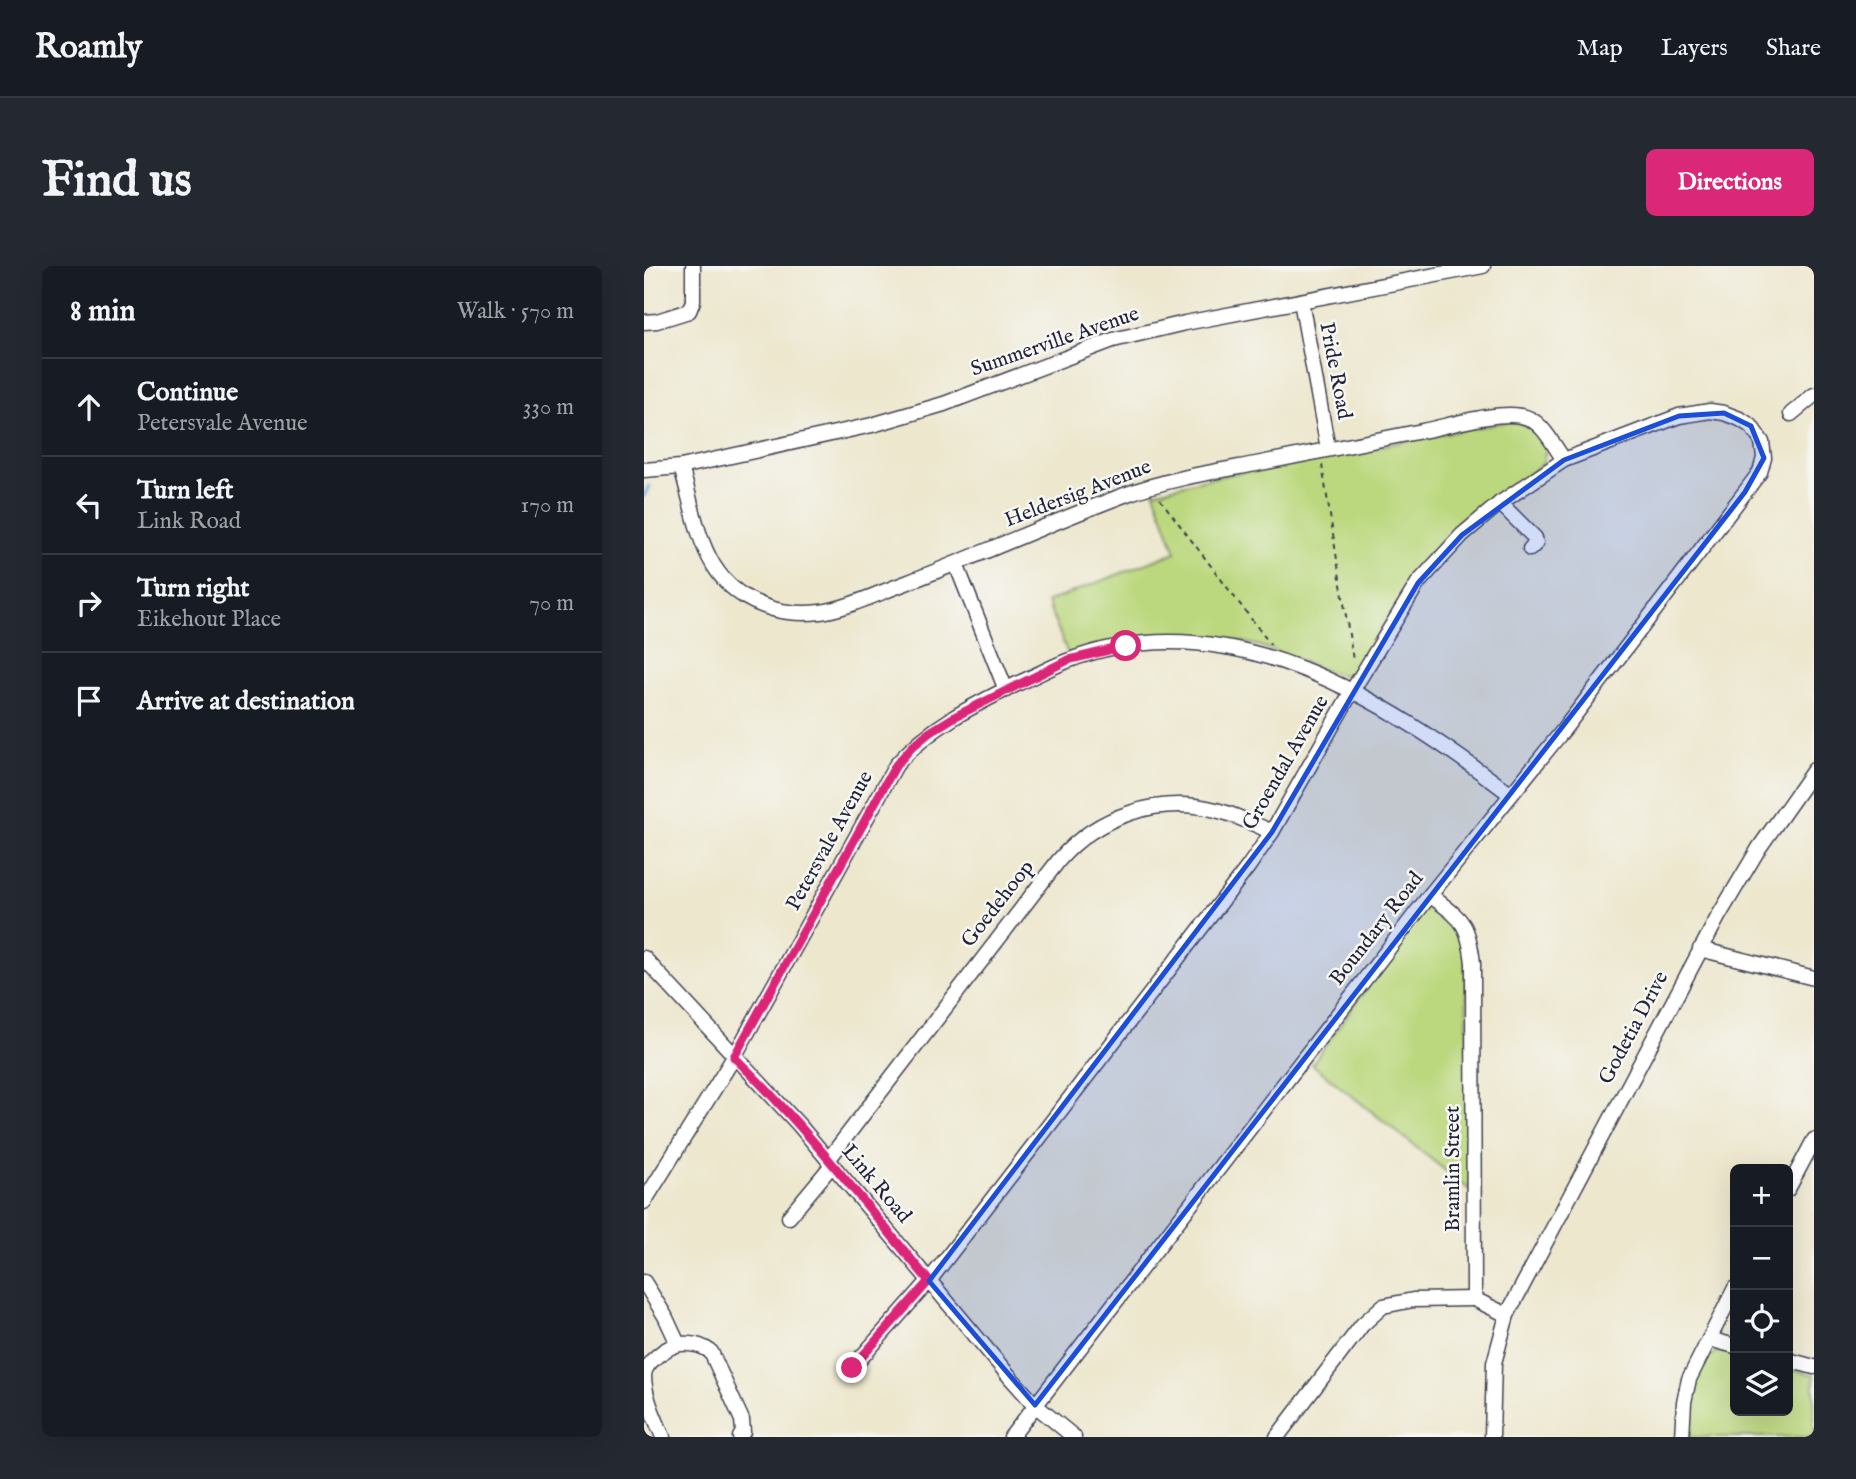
<!DOCTYPE html>
<html lang="en">
<head>
<meta charset="utf-8">
<style>
	:root { --surface:#171b24; --page:#242831; --text:#f1f3f6; --muted:#9ea1a6; --line:#363941; --accent:#db2777 }
	body { margin:0; font-family:"IM FELL English",serif; background:var(--page); color:var(--text) }
	.controls { position:absolute; right:21px; bottom:21px; display:grid; overflow:hidden; border-radius:10px; box-shadow:0 7px 28px #0002 }
	.controls button { width:63px; height:63px; display:grid; place-items:center; padding:0; border:0; border-bottom:2px solid var(--line); background:var(--surface); color:var(--text); font:35px sans-serif }
	.stop { position:absolute; width:21px; height:21px; margin:-16px; border:5px solid #db2777; border-radius:50%; background:#fff }
	.stop.end { background:#db2777; border-color:#fff; box-shadow:0 2px 7px #0008 }
	.list { margin:0; padding:0; list-style:none }
	h2 { display:flex; justify-content:space-between; align-items:center; height:91px; margin:0; padding:0 28px; font-size:30px }
	h2 small { font-size:23px; font-weight:400; color:var(--muted) }
	.list li { display:grid; grid-template-columns:46px 1fr auto; gap:21px; align-items:center; box-sizing:border-box; height:98px; padding:0 28px; border-top:2px solid var(--line) }
	.list b { display:block; font-size:26px; white-space:nowrap }
	.list p { margin:0; font-size:23px; white-space:nowrap; color:var(--muted) }
	.list em { font-size:23px; font-style:normal; color:var(--muted) }
	.icon { flex:none; width:38px; height:38px; fill:none; stroke:currentColor; stroke-width:2; stroke-linecap:round; stroke-linejoin:round }
	.map { position:relative; flex:none; width:1170px; height:1171px; overflow:hidden; border-radius:10px }
	header { display:flex; align-items:center; gap:42px; box-sizing:border-box; height:98px; padding:0 35px; background:var(--surface); border-bottom:2px solid var(--line) }
	header strong { font-size:33px }
	nav { display:flex; gap:38px; margin-inline-start:auto; font-size:24px }
	.intro { display:flex; align-items:center; justify-content:space-between; box-sizing:border-box; height:168px; padding:0 42px }
	h1 { margin:0; font-size:49px }
	.button { padding:18px 32px; border-radius:10px; background:var(--accent); color:#fff; font-size:24px; font-weight:700 }
	main { display:flex; gap:42px; padding:0 42px }
	aside { flex:1; background:var(--surface); border-radius:10px; box-shadow:0 7px 28px #0002 }
	.map>svg:first-child { display:block }
</style>
</head>
<body>
<header>
<strong>Roamly</strong>
<nav><a>Map</a><a>Layers</a><a>Share</a></nav>
</header>
<div class="intro"><h1>Find us</h1><a class="button">Directions</a></div>
<main>
<aside>
<h2>8 min<small>Walk · 570 m</small></h2>
<ul class="list">
<li><svg class="icon" aria-label="ahead" viewBox="0 0 24 24"><path d="M12 20V5M6 11l6-6 6 6"/></svg><div><b>Continue</b><p>Petersvale Avenue</p></div><em>330 m</em></li>
<li><svg class="icon" aria-label="left" viewBox="0 0 24 24"><path d="M17 20v-9H6M10 6l-5 5 5 5"/></svg><div><b>Turn left</b><p>Link Road</p></div><em>170 m</em></li>
<li><svg class="icon" aria-label="right" viewBox="0 0 24 24"><path d="M7 20v-9h11M14 6l5 5-5 5"/></svg><div><b>Turn right</b><p>Eikehout Place</p></div><em>70 m</em></li>
<li><svg class="icon" aria-label="arrive" viewBox="0 0 24 24"><path d="M6 21V4h12l-3 4 3 4H6"/></svg><div><b>Arrive at destination</b></div></li>
</ul>
</aside>
<div class="map">
<svg width="1170" height="1171" viewBox="0 0 1170 1171">
	<rect width="100%" height="100%" fill="#f6f6f2"/>
	<filter id="ink" filterUnits="userSpaceOnUse"><feTurbulence type="fractalNoise" baseFrequency=".0143" numOctaves="2"/><feDisplacementMap in="SourceGraphic" scale="14" xChannelSelector="R" yChannelSelector="G"/><feConvolveMatrix kernelMatrix="1 2 1 2 8 2 1 2 1" color-interpolation-filters="sRGB"/></filter>
	<filter id="wash" filterUnits="userSpaceOnUse"><feTurbulence type="fractalNoise" baseFrequency=".00686" numOctaves="4" result="noise"/><feDisplacementMap in="SourceGraphic" scale="28" xChannelSelector="R" yChannelSelector="G"/><feGaussianBlur stdDeviation="1.57" result="paint"/><feColorMatrix in="noise" values="0 0 0 0 0 0 0 0 0 0 0 0 0 0 0 0 0 1.4 0 .05"/><feComposite in="paint" operator="in"/></filter>
	<g filter="url(#wash)">
		<rect width="100%" height="100%" fill="#ede7ce"/>
		<g fill="#bbd87e" stroke="#6e7d5c" stroke-width="2">
			<path d="M867,155C885,158 895,166 902,183L899,198C876,215 852,230 830,249C781,291 748,345 715,398L704,409C688,411 633,384 612,379C549,363 485,370 424,388L403,336L532,286L510,226L557,214Z"/>
			<path d="M784,636L821,665L827,925L668,798Z"/>
			<path d="M1076,1085L1091,1088V1145H1144V1102L1170,1109V1171H1043C1044,1146 1046,1093 1076,1085Z"/>
		</g>
		<g fill="none" stroke-linecap="round" stroke-linejoin="round">
			<path stroke="#66a6d9" stroke-width="3.5" d="M0,230L5,220"/>
		</g>
	</g>
	<g filter="url(#ink)">
		<g fill="none" stroke-linecap="round" stroke-linejoin="round">
			<g stroke="#404051" stroke-width="17">
				<g id="minor">
					<path d="M657,35L684,183"/>
					<path d="M0,56L13,55L45,45L49,35V0"/>
					<path d="M1147,148L1170,129"/>
					<path d="M37,201C55,262 58,323 129,343C144,347 161,348 176,346C205,342 234,327 262,317C336,289 408,256 483,228C524,213 569,206 612,198C667,187 722,176 778,165C804,160 852,145 877,150C898,153 909,179 920,194"/>
					<path d="M0,204L37,201L228,159L300,138L469,74L541,57L839,0"/>
					<path d="M856,237L891,272L892,277L886,283"/>
					<path d="M312,298L362,424"/>
					<path d="M786,629C818,654 824,655 829,697L830,1033L863,1049"/>
					<path d="M1056,683L1170,712"/>
					<path d="M0,692L155,859L366,1111L391,1139L430,1171"/>
					<path d="M184,894L415,594C453,550 515,529 572,544C592,549 610,558 628,566"/>
					<path d="M1144,923L1170,874"/>
					<path d="M0,936L90,791L252,499C285,461 330,439 375,417C391,410 407,401 423,395C585,333 742,434 866,528"/>
					<path d="M145,951L188,899"/>
					<path d="M0,1016L21,1050L34,1078"/>
					<path d="M1065,1073L1091,1080"/>
					<path d="M1144,1094L1170,1101"/>
					<path d="M208,1102L285,1015L604,601L628,566L708,425L774,317L818,269L856,237L920,194L1035,150L1066,145L1080,147L1096,153L1107,160L1118,176L1120,192L1116,206L1101,226L917,467L786,629L367,1171"/>
					<path d="M19,1171C11,1152 0,1130 0,1109C1,1096 24,1080 36,1078C47,1077 58,1079 67,1086L98,1154L99,1166L96,1171"/>
					<path d="M633,1171L718,1059L739,1040L769,1034L830,1033"/>
					<path d="M848,1171L850,1097L863,1049L1074,651L1115,582L1170,504"/>
					<path d="M1038,1171L1040,1136L1045,1113L1091,1022"/>
				</g>
			</g>
			<g stroke="#404051" stroke-width="2" stroke-dasharray="5 5" stroke-linecap="butt">
				<path d="M678,199L709,394"/>
				<path d="M516,233L627,379"/>
			</g>
			<use href="#minor" stroke="#fff" stroke-width="14"/>
		</g>
	</g>
	<g fill="none" stroke-linecap="round" stroke-linejoin="round" filter="url(#ink)">
		<path stroke="#db2777" stroke-width="9" d="M208,1102L285,1015C222,939 161,860 90,791L239,522L252,499L268,481L286,466L312,450L424,394L482,380"/>
	</g>
	<path fill="#1d4ed8" fill-opacity="0.2" stroke="#1d4ed8" stroke-width="5" stroke-linejoin="round" d="M1080,147L1107,160L1120,192L1101,226L391,1139L285,1015L628,566L774,317L818,269L920,194L1035,150Z"/>
	<g text-anchor="middle" dominant-baseline="central" stroke-width="5" stroke-linejoin="round" paint-order="stroke">
		<g font-size="21" fill="#22223b" stroke="#f6f6f2">
			<text transform="translate(411 76) rotate(-19)">Summerville Avenue</text>
			<text transform="translate(691 105) rotate(79)">Pride Road</text>
			<text transform="translate(434 228) rotate(-21)">Heldersig Avenue</text>
			<text transform="translate(642 497) rotate(-60)">Groendal Avenue</text>
			<text transform="translate(186 575) rotate(-61)">Petersvale Avenue</text>
			<text transform="translate(354 638) rotate(-52)">Goedehoop</text>
			<text transform="translate(733 663) rotate(-52)">Boundary Road</text>
			<text transform="translate(990 762) rotate(-62)">Godetia Drive</text>
			<text transform="translate(809 903) rotate(-90)">Bramlin Street</text>
			<text transform="translate(232 918) rotate(50)">Link Road</text>
		</g>
	</g>
</svg>
<div class="controls">
<button>+</button>
<button>−</button>
<button><svg class="icon" aria-label="locate" viewBox="0 0 24 24"><circle cx="12" cy="12" r="6"/><path d="M12 2v4M12 18v4M2 12h4M18 12h4"/></svg></button>
<button><svg class="icon" aria-label="layers" viewBox="0 0 24 24"><path d="M12 4l9 5-9 5-9-5zM3 14l9 5 9-5"/></svg></button>
</div>
<div class="stop" style="left:482px;top:380px"></div>
<div class="stop end" style="left:208px;top:1102px"></div>
</div>
</main>
</body>
</html>
